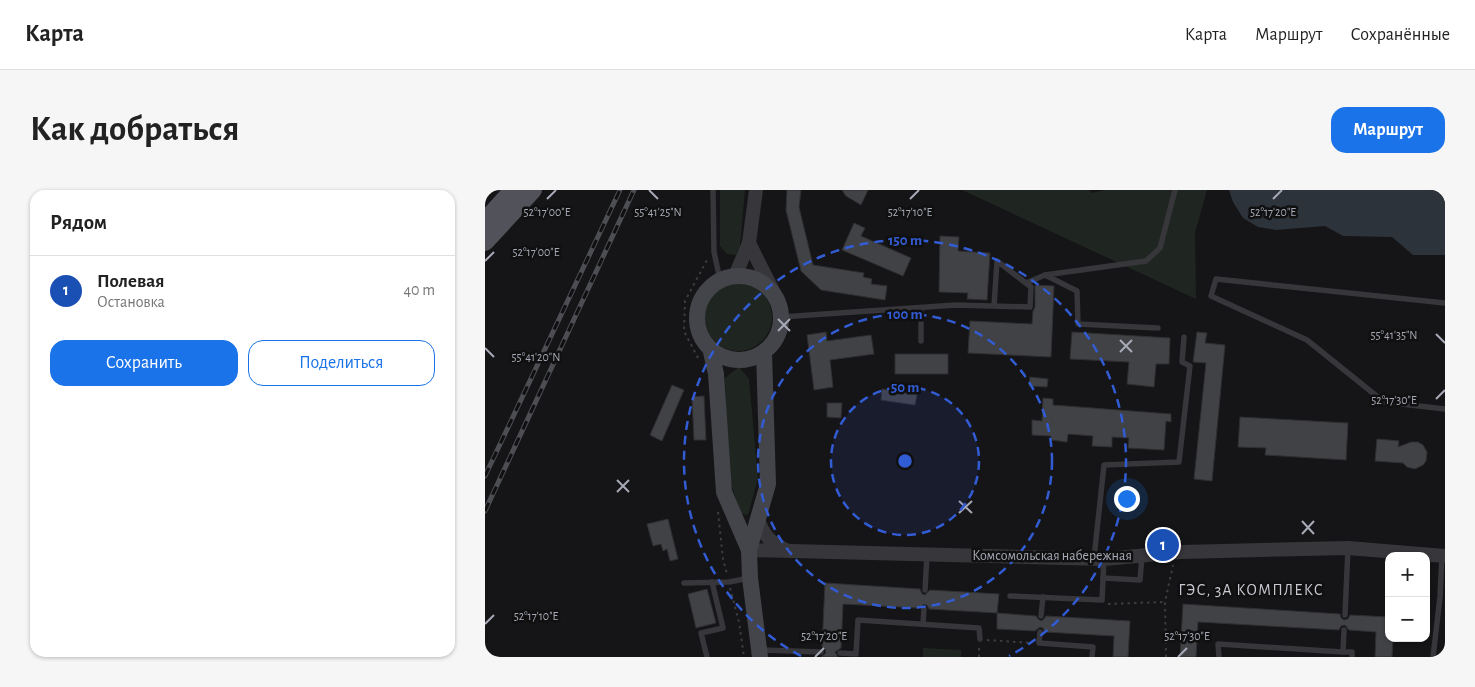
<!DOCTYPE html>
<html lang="ru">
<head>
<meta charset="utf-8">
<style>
	:root { --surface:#fff; --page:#f6f6f6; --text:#222; --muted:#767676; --line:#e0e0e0; --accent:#1a73e8 }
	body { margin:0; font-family:"Alegreya Sans",sans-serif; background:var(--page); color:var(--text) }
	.controls { position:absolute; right:15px; bottom:15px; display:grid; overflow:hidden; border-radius:10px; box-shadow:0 1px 4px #0004 }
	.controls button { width:45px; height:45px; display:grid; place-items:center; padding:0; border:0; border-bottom:1px solid var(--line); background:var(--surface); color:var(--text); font:25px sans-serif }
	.you { position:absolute; left:641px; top:308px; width:18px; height:18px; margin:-12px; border:4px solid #fff; border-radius:50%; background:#1a73e8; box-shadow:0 0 0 8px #1a73e833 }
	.badge { display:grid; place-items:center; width:32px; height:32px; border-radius:50%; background:var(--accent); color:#fff; font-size:16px; font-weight:700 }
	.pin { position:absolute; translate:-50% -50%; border:2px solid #fff; box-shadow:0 1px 5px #0006 }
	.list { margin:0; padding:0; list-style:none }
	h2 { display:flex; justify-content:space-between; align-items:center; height:65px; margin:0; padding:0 20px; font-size:21px }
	h2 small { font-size:16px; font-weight:400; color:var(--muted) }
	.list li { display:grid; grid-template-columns:32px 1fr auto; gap:15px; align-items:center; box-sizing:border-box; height:70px; padding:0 20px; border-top:1px solid var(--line) }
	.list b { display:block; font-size:19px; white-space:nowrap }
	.list p { margin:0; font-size:16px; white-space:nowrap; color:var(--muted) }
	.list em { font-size:16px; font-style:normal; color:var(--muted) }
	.actions { display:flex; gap:10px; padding:15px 20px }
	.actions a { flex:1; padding:11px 0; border:1px solid var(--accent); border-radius:15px; text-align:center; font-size:18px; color:var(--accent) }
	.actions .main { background:var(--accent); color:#fff }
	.map { position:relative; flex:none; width:960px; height:467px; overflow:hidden; border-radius:15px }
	header { display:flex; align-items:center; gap:30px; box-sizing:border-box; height:70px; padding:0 25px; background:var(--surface); border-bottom:1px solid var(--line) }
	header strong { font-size:24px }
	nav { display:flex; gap:28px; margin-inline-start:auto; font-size:18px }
	.intro { display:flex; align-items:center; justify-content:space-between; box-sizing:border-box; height:120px; padding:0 30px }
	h1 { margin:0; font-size:35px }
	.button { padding:12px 22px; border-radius:15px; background:var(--accent); color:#fff; font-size:18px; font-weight:700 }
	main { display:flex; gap:30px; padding:0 30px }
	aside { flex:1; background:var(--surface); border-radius:15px; box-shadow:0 1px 4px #0004 }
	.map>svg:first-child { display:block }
</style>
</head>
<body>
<header>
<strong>Карта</strong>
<nav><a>Карта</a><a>Маршрут</a><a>Сохранённые</a></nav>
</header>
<div class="intro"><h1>Как добраться</h1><a class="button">Маршрут</a></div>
<main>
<aside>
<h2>Рядом<small></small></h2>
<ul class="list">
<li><span class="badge" style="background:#1a4fb4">1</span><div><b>Полевая</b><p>Остановка</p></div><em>40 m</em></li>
</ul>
<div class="actions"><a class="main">Сохранить</a><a>Поделиться</a></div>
</aside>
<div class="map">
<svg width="960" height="467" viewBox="0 0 960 467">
	<rect width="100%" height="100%" fill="#151416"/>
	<g fill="#1f2621">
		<path d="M235,0H260L255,56L251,65L242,64L235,56Z"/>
		<path d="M477,0H604L607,3L619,0H722L710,43L711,109Z"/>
		<circle cx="253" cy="127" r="34"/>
		<path d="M254,177L264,189L273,288L263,325L256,324L243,285L240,188Z"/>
		<path d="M438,458L476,460V467H438Z"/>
	</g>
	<path fill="#2d333b" d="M744,0H960V65H928L907,47L858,46L840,36L791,40L773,37L758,28L748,12Z"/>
	<g fill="#414246" stroke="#2f2f32">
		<path d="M302,0H316L314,17L328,75L379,83L378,87L387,89L386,94L402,96L400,110L336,100L316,81L301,20Z"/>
		<path d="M357,0H383L376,15L361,6Z"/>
		<path d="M369,33L380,38L376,46L426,68L418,86L357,60Z"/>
		<path d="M455,46L474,47L473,61L505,63L502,110L482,109L483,103L454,102Z"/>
		<path d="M550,95L569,96L566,167L483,163L485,131L547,134L548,121L550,117Z"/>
		<path d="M341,142L342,151L386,145L389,164L345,170L348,197L329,200L322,145Z"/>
		<path d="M587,142L685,148L684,174H671L669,197L642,194L644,172L585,169Z"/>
		<path d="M712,142L722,143L720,153L740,155L727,291L709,289L721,173L708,172Z"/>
		<rect x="410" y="164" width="53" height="20"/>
		<path d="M545,187L563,189L562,197L544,196Z"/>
		<path d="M187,195L199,200L177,251L165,245Z"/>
		<path d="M397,199L432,204L430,215L396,210Z"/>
		<path d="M219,206L221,250H209L207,207Z"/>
		<path d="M558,208L568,209V215L686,224V232L681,231L679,260L643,258L644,248L627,247V257L607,256L608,246L583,244L582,252L566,250V246L547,245V230L557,231Z"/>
		<path d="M342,213H357L356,228L342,227Z"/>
		<path d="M755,227L863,233L861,270L780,265L781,258L753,257Z"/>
		<path d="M892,249L914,251L913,257L926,252H933L938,255L942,262L941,271L938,275L930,279L922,277L918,273L890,271Z"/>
		<path d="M183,329L193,369L185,371L182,359L178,361L176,354L168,356L162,334Z"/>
		<path d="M340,393L435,399L437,404L440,405L445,400L514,404L512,423L444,419L442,415L439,414L434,418L358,414L356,458L350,462L353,467H336L341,463L340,459L337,457Z"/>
		<path d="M222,399L231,433L211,438L203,404Z"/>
		<path d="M698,414L855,424L856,428L859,430L863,429L865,425L904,427V448H908L907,467H890L891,442L864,440L860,435L856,436L854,440L713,432L711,467H695Z"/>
		<path d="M512,423L551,426L553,429L556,431L559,429L561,426L645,431L643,467H628L629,446L560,442L558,438L555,437L550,441L512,439Z"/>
	</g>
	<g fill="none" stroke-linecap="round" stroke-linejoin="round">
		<g stroke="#3c3d42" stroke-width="2" stroke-dasharray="2.5 4" stroke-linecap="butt">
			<path d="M213,168L199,141L200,111L222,70"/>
			<path d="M233,322L238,369L242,384"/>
			<path d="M245,398L254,432L259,467"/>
			<path d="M623,414L680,412"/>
			<path d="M502,450L547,453"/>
			<path d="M494,467V457"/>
			<path d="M681,467L680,412L688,375"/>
		</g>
		<g stroke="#36363b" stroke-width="5.5">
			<path d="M228,0L229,62L235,90"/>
			<path d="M560,85L661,71L675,58L690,0"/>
			<path d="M541,93L560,85L592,101L593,134L673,138"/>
			<path d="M960,113L731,89L726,106L822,150L899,212L960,219"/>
			<path d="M296,127L471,115L545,117L546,97L512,71L509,116"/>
			<path d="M436,151V118"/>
			<path d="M609,368L619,275L694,272L705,176L697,172L699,147"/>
			<path d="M618,388L655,390L657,366"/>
			<path d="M199,393L244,392L264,388"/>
			<path d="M440,400L442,365"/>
			<path d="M525,406L617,410L619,369"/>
			<path d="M860,425L863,358"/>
			<path d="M556,426L558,407"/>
			<path d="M438,434L439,419"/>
			<path d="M555,442L554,453L608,457L607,467"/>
			<path d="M276,460L336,462"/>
			<path d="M858,462H867V467"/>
			<path d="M355,463L371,464L373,430L494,438L495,449"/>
			<path d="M222,467L216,443L238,438L227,392"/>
			<path d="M734,467L733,454L858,462L859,440"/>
			<path d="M948,467L955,407L957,365"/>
		</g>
		<g stroke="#36363b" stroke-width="14">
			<path d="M264,53L292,109"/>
			<path d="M250,86L264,53L271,0"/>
			<path d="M273,329C278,345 286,353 301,360"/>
			<path d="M264,360L619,369L696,362L863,358L960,366"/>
		</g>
		<g stroke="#44454b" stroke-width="16">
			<circle cx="254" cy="128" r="42"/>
			<path d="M226,162L231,184L239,302L264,360"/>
			<path d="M275,467L265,388L264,360L283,294L279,162"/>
		</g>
		<g stroke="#52535a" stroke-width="18">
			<path d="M0,31L28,0"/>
			<path d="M0,52L48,0"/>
		</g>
		<g stroke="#4d4e54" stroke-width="5">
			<g id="rail">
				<path d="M0,286L135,0"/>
				<path d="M0,321L149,0"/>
			</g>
		</g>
		<use href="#rail" stroke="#101011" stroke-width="3" stroke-dasharray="9" stroke-linecap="butt"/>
	</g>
	<path fill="none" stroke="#a7aab6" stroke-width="2" d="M164,0L173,9M62,9L71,0M425,9L434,0M788,9L797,0M0,71L9,62M293,129L305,141M293,141L305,129M951,144L960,153M635,150L647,162M0,158L9,167M635,162L647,150M951,209L960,200M132,290L144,302M132,302L144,290M474,311L487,323M474,323L487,311M817,331L829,344M817,344L829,331M0,434L9,425M330,467L339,458M693,467L702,458"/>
	<circle cx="420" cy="271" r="74" fill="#325cd3" fill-opacity=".12"/>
	<g fill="none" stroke="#325cd3" stroke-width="2.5" stroke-dasharray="9 6">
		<circle cx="420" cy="271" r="74"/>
		<circle cx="420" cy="271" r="147"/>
		<path d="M316 466A221 221 0 1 1 524 466"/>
	</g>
	<g text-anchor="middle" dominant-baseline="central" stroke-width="5" stroke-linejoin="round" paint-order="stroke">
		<g font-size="14" fill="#a7aab6" stroke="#101011">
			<text x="567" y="366">Комсомольская набережная</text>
		</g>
		<g font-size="16" letter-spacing="1" fill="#c8c9d2" stroke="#101011">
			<text x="766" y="400">ГЭС, 3А КОМПЛЕКС</text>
		</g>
	</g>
	<g font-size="12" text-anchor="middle" fill="#a7aab6" stroke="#101011" stroke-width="5" stroke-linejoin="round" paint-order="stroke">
		<text x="62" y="26">52°17'00"E</text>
		<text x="173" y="26">55°41'25"N</text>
		<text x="425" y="26">52°17'10"E</text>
		<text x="788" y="26">52°17'20"E</text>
		<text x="51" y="66">52°17'00"E</text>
		<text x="909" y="149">55°41'35"N</text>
		<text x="51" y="171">55°41'20"N</text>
		<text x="909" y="214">52°17'30"E</text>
		<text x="51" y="430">52°17'10"E</text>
		<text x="339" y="450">52°17'20"E</text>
		<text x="702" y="450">52°17'30"E</text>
	</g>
	<circle cx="420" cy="271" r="8" fill="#325cd3" stroke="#101011" stroke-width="2.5"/>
	<g font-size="15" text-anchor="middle" font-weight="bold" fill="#325cd3" stroke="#101011" stroke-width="5" stroke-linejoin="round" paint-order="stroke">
		<text x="420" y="55">150 m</text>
		<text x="420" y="129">100 m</text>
		<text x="420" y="202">50 m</text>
	</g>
</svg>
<div class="controls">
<button>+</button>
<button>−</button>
</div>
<div class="you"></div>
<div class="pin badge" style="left:678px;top:355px;background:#1a4fb4">1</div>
</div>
</main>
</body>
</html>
